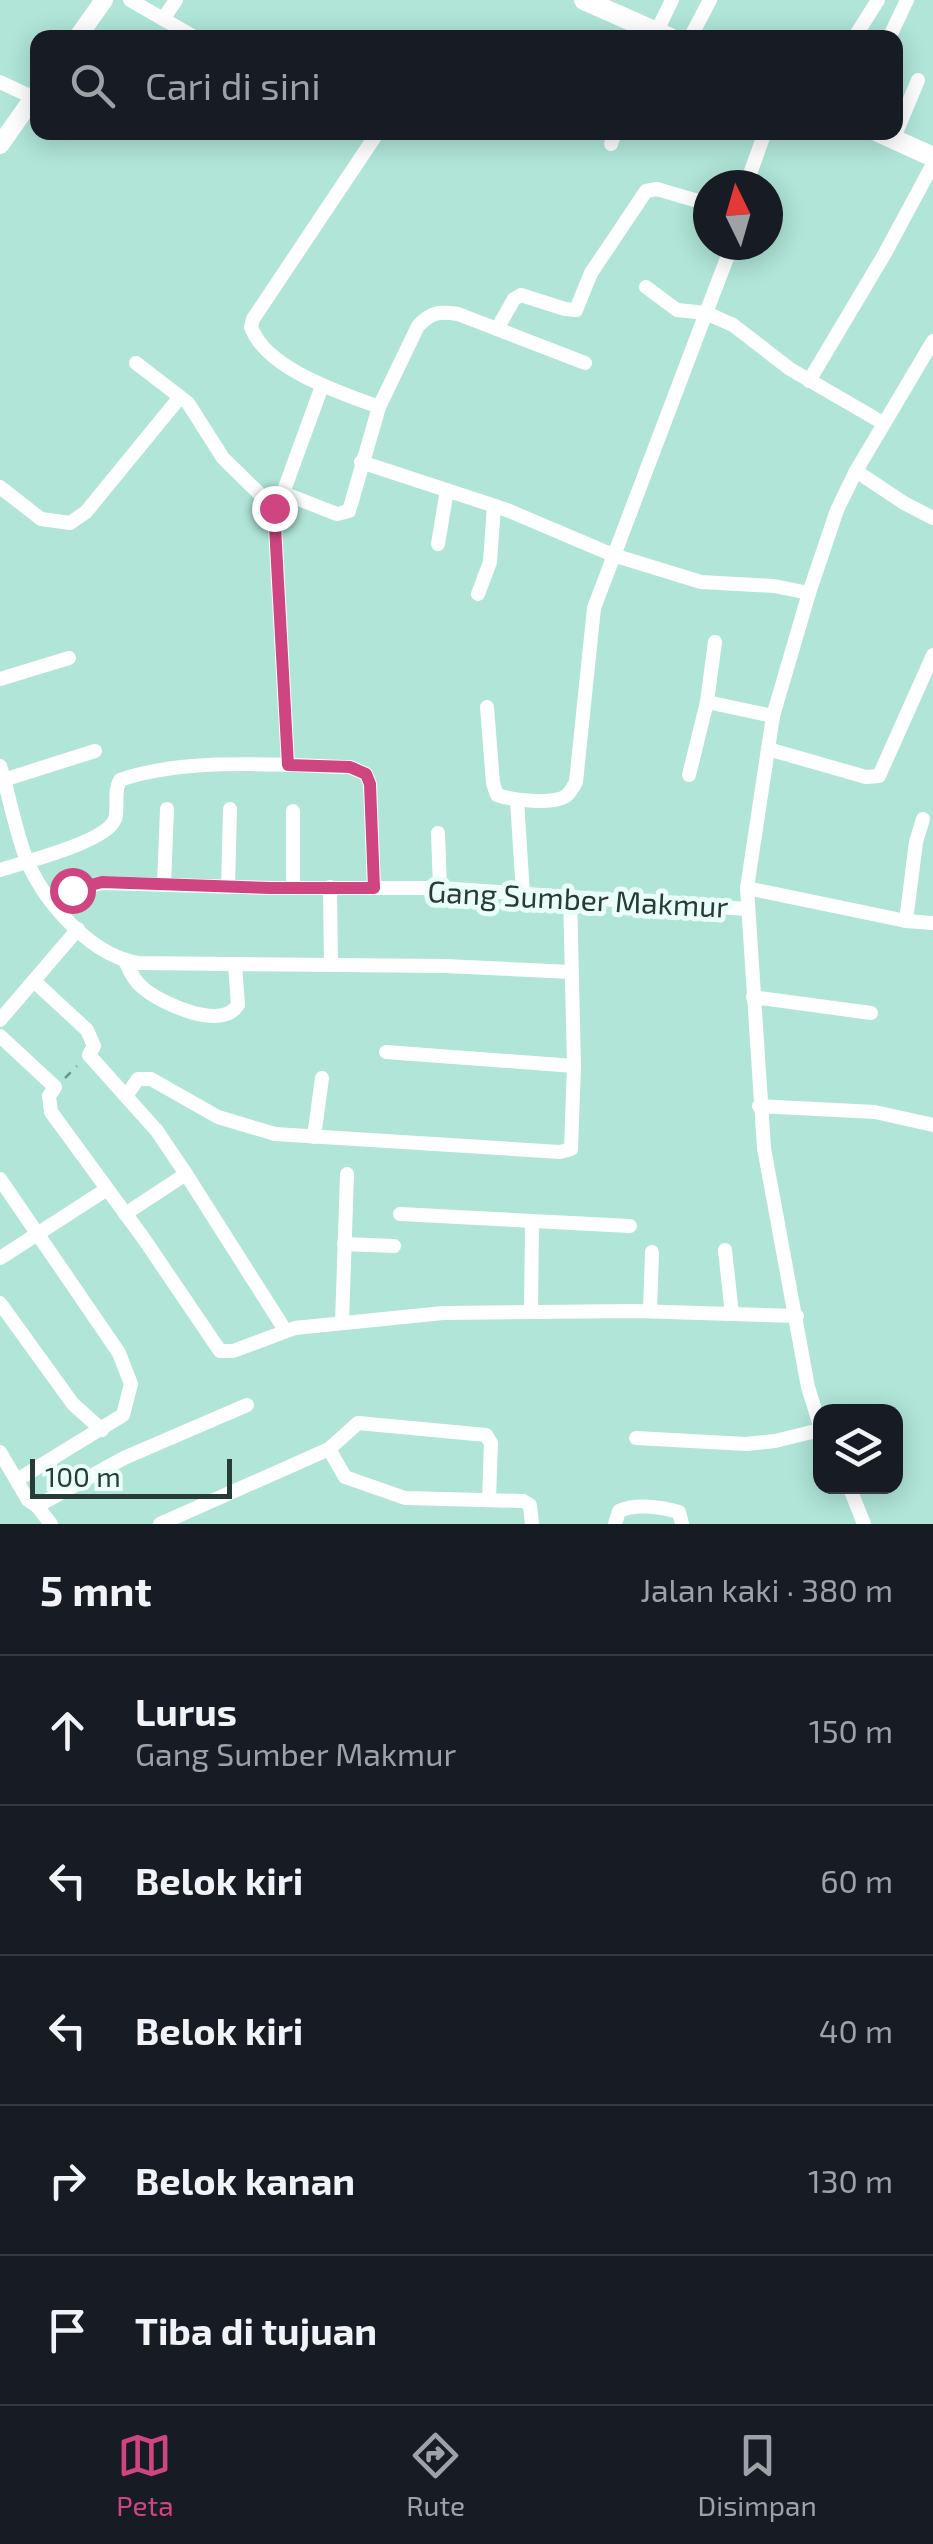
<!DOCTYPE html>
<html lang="id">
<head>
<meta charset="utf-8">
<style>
	:root { --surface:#171b24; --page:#242831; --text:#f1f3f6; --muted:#9ea1a6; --line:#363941; --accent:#ce4581 }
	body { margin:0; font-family:"Exo 2",sans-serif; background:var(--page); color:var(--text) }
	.controls { position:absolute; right:30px; bottom:30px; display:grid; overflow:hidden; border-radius:20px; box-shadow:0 5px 25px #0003 }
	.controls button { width:90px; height:90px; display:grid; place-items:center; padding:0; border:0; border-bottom:2px solid var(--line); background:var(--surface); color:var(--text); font:50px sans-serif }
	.compass { position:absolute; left:693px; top:170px; width:90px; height:90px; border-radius:50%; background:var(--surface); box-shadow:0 5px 25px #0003; rotate:355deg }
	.scale { position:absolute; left:30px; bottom:25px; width:202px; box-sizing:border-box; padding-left:10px; border:5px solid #273c37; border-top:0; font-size:28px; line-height:35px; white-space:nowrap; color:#273c37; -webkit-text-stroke:8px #eafff9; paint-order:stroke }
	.stop { position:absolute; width:30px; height:30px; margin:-22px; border:8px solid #ce4581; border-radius:50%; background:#fff }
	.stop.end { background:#ce4581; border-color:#fff; box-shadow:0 2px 10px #0008 }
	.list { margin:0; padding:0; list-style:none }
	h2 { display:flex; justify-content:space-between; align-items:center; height:130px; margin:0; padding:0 40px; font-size:42px }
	h2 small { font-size:32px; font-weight:400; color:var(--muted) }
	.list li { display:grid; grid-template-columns:65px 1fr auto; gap:30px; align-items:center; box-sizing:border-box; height:150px; padding:0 40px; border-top:2px solid var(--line) }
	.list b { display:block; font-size:38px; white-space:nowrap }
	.list p { margin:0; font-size:32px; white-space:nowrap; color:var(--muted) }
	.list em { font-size:32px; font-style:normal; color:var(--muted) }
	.icon { flex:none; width:55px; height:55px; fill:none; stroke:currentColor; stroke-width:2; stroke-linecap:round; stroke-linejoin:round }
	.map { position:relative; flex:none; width:933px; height:1524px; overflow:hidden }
	.search { position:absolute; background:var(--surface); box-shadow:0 5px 25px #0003; left:30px; right:30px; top:30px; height:110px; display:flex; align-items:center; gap:25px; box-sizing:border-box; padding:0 35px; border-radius:20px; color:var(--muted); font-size:38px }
	.sheet { height:880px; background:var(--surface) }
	nav { display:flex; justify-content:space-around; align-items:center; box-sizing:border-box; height:140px; border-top:2px solid var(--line); background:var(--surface); font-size:28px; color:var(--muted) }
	nav a { display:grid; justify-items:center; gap:5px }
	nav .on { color:var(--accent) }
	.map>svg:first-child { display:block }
</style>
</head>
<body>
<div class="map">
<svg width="933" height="1524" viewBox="0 0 933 1524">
	<rect width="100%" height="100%" fill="#b0e5d8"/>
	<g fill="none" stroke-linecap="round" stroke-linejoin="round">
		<path stroke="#6c9289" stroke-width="2.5" stroke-dasharray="8 8" stroke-linecap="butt" d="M65,1078L77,1066"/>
		<g stroke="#fff" stroke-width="14">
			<path d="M130,0L196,38"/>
			<path d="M163,19L176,0"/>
			<path d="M654,37L672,0"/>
			<path d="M690,38L710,0"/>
			<path d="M854,38L878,0"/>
			<path d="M889,38L907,0"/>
			<path d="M0,82L32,97"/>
			<path d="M378,132L253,319L251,327C266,369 341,393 379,407"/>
			<path d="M893,140L918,80"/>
			<path d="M611,144L615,132"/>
			<path d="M746,185L765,132"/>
			<path d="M646,287L677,310L706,313L732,245"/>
			<path d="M497,329L514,299L521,295L565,309L576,310L591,273L646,191L657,189L708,204"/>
			<path d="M136,363L188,403L223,458L274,508"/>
			<path d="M809,381L884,255L933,164"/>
			<path d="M361,462L507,510L613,555L701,582L774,586L809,593"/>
			<path d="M856,471L904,503L933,518"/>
			<path d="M0,487L41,519L70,523L86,512L180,397"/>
			<path d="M283,493L337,514L349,511L379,407L418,326C431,312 440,311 458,314L585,363"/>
			<path d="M438,544L447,490"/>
			<path d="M478,594L490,562L494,506"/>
			<path d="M0,679L69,658"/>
			<path d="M707,702L773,716"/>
			<path d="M487,707L493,783L497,795C512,800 553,805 566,796C570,793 573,787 576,782L594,608L706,313L733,325L790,369L883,423"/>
			<path d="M768,749L866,777L879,776L933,655"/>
			<path d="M288,765L274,508L283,493L322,386"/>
			<path d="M0,766C10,797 15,832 28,863C46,904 93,957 139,963L445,966L571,972"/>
			<path d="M689,775L707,702L715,642"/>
			<path d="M0,781L95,751"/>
			<path d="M517,800L523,894"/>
			<path d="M438,833L440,888"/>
			<path d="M0,870C24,862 107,842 115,819C119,806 113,793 120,780C185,757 281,765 350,767L366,774L370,784L374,888"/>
			<path d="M164,885L167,809"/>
			<path d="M228,887L230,809"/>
			<path d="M330,887L331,965"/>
			<path d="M293,888V811"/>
			<path d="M747,888L906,921L933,923"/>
			<path d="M52,900L72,890L102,883L271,888H440L747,909"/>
			<path d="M906,921L916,842L923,819"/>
			<path d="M125,961C130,971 134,981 143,988C162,1004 221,1031 238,1005L235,964"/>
			<path d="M34,981L87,1030L94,1046L89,1055L157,1131L186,1174L125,1214"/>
			<path d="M753,997L871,1013"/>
			<path d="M0,1020L78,929"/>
			<path d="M0,1036L55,1087L49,1096L51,1112L144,1239L220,1351H233L295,1328L443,1313L635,1311L797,1316"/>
			<path d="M386,1052L574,1066"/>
			<path d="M126,1096L138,1079H151L218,1117L275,1134L560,1152L571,1149L574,1066L570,895"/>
			<path d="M759,1106L875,1112L933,1125"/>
			<path d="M314,1137L322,1078"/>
			<path d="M186,1174L285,1330"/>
			<path d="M0,1179L119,1353L131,1384L123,1415L17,1480"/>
			<path d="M400,1214L630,1226"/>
			<path d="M344,1244L394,1246"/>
			<path d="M725,1250L732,1314"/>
			<path d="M0,1258L107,1189"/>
			<path d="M0,1303L73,1404L102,1430"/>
			<path d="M531,1311L532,1222"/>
			<path d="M650,1311L652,1252"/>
			<path d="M342,1323L347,1174"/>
			<path d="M820,1426L808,1387L764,1148L747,888L773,716L809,593L837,510L856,471L933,341"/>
			<path d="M636,1438L746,1444L775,1441L820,1430"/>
			<path d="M329,1449L345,1477L405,1498L523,1501L530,1505L532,1524"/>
			<path d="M0,1452L28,1500L37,1506L51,1524"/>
			<path d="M849,1486L864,1524"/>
			<path d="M37,1506L124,1458L247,1405"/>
			<path d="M160,1524L329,1449L358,1423L486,1435L491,1443L489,1499"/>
			<path d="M615,1524L619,1511C635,1503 662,1507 679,1512L682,1524"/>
		</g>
		<g stroke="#fff" stroke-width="18">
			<path d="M77,38L104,0"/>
			<path d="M0,145L38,91"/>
		</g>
		<g stroke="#fff" stroke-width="20">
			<path d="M584,0L670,38"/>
			<path d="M878,132L933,157"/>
		</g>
	</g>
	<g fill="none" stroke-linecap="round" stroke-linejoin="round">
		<path stroke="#ce4581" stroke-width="12" d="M72,890L102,882L271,888H374L370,784L366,774L350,767L288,765L274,508"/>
	</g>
	<g text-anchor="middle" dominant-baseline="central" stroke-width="10" stroke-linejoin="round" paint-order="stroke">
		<g font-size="30" fill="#273c37" stroke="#eafff9">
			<text transform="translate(578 898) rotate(3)">Gang Sumber Makmur</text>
		</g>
	</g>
</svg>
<div class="controls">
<button><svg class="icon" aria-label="layers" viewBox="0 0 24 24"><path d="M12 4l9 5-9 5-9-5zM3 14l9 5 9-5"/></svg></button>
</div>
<svg class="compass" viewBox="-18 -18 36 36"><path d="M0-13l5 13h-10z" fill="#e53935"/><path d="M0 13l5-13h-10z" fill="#9ea1a6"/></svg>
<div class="scale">100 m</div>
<div class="stop" style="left:72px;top:890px"></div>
<div class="stop end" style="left:274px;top:508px"></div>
<div class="search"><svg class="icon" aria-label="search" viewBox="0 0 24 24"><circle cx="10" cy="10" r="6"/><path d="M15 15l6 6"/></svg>Cari di sini</div>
</div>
<section class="sheet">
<h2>5 mnt<small>Jalan kaki · 380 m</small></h2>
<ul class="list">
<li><svg class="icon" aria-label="ahead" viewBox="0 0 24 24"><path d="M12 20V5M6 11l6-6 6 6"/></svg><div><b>Lurus</b><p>Gang Sumber Makmur</p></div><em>150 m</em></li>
<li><svg class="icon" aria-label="left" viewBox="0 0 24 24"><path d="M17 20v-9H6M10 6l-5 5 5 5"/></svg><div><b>Belok kiri</b></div><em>60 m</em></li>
<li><svg class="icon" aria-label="left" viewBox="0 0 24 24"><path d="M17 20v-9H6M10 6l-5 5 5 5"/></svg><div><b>Belok kiri</b></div><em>40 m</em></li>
<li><svg class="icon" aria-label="right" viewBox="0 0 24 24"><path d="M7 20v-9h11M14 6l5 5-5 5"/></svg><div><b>Belok kanan</b></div><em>130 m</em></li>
<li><svg class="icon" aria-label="arrive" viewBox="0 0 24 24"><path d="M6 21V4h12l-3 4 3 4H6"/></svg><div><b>Tiba di tujuan</b></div></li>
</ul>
</section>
<nav>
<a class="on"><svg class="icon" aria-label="map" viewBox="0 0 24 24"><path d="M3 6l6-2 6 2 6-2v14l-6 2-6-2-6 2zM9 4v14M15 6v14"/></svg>Peta</a>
<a><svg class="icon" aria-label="directions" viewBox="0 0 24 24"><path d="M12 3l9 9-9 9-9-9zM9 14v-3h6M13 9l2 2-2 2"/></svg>Rute</a>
<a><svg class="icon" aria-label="saved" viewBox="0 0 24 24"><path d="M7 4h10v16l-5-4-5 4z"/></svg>Disimpan</a>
</nav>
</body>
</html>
